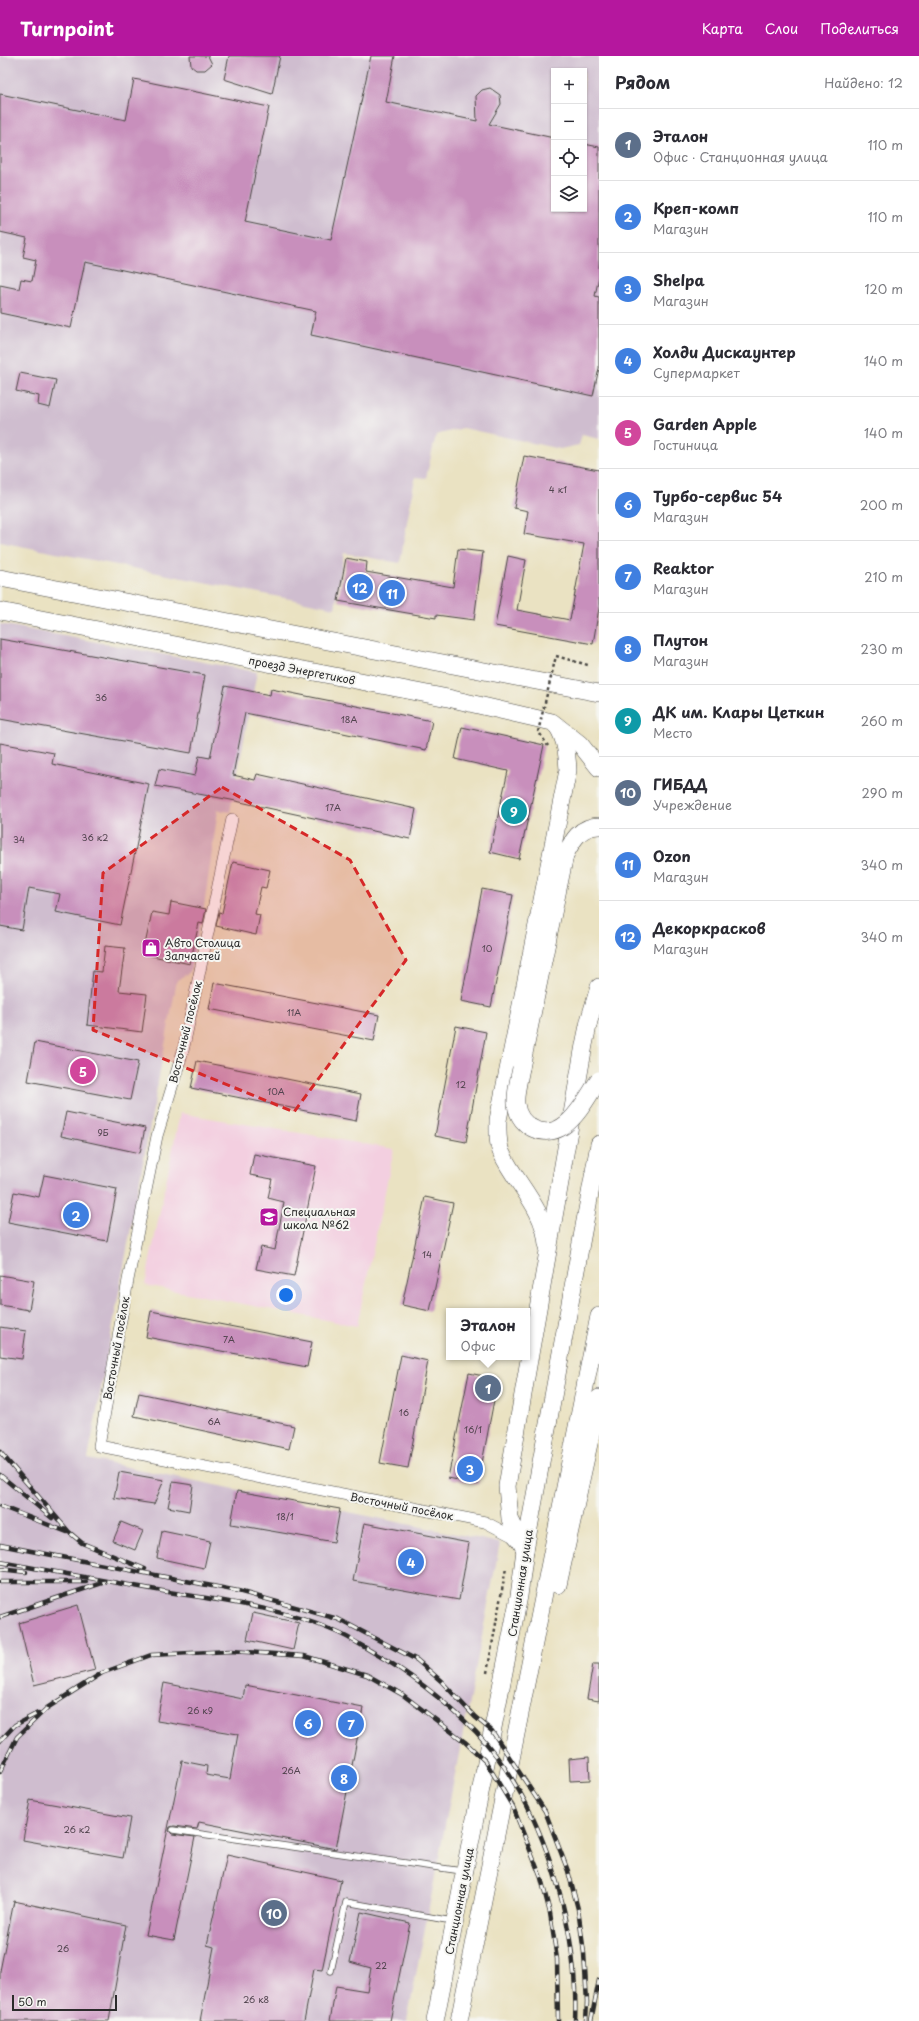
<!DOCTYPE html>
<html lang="ru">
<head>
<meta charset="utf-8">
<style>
	:root { --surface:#fff; --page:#f2f2f3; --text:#2b2b33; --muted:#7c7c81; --line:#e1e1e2; --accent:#b5179e }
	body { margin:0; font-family:"Playpen Sans",sans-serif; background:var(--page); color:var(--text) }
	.controls { position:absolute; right:12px; top:12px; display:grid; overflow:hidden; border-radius:0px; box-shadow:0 1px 3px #0004 }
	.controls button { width:36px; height:36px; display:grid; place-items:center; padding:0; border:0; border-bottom:1px solid var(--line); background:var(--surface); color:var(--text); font:20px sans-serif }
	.scale { position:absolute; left:12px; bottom:10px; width:105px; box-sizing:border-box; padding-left:4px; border:2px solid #2b2b2b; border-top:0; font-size:11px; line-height:14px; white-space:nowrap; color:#2b2b2b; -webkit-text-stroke:3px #f6f6f2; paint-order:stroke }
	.you { position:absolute; left:286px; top:1239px; width:14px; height:14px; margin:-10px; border:3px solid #fff; border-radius:50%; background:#1a73e8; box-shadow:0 0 0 6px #1a73e833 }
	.badge { display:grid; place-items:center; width:26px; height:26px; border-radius:50%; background:var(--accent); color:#fff; font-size:13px; font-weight:700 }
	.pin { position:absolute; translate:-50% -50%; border:2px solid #fff; box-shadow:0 1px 4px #0006 }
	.popup { position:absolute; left:446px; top:1252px; width:84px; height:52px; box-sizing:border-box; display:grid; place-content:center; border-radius:0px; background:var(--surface); filter:drop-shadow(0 1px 3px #0005); font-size:13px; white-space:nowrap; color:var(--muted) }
	.popup b { font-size:15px; color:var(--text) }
	.popup::after { content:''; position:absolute; left:50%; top:100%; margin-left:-8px; border:8px solid transparent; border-top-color:var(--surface) }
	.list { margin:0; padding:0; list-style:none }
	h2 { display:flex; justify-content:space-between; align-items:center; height:52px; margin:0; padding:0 16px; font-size:17px }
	h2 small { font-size:13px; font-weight:400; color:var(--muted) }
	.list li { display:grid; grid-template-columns:26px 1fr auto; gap:12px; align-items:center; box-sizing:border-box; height:72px; padding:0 16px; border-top:1px solid var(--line) }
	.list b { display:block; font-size:15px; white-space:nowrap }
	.list p { margin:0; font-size:13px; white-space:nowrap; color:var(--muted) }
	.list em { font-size:13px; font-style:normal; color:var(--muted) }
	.icon { flex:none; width:22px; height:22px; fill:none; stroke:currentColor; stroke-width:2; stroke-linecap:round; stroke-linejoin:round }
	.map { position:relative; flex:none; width:599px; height:1965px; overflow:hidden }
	header { display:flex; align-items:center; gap:24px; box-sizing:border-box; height:56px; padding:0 20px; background:var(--accent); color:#fff }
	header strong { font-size:19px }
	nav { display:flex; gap:22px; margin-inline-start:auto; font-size:14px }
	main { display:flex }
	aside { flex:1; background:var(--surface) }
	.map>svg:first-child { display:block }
</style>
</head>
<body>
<header>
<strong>Turnpoint</strong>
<nav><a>Карта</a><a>Слои</a><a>Поделиться</a></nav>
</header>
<main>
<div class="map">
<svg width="599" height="1965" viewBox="0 0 599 1965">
	<rect width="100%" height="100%" fill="#f6f6f2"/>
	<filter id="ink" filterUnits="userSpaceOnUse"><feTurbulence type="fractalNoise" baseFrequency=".025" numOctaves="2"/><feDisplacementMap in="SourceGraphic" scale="8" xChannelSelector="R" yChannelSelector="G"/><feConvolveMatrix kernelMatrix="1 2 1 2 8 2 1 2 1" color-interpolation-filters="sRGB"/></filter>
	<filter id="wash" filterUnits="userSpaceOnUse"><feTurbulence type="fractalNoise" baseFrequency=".012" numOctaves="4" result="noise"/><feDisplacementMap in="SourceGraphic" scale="16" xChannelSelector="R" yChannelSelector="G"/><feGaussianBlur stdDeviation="0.9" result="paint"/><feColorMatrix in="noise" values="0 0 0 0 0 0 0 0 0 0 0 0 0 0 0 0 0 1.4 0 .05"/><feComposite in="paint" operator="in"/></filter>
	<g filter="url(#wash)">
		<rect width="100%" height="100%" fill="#eae2c2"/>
		<path fill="#f3cfe0" d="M180,1057L394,1093L357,1270L145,1229Z"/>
		<g fill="#cfbdcf" fill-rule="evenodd">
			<path d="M0,0H599V383L582,379L579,389L560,393L463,372L436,379L426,422L415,421L400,507L344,497L335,552L0,486ZM554,15H584V153H554Z"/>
			<path d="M0,568L257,616L230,756L218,754L204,850L190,916L177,924L88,1403L500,1487L407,1965H0Z"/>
		</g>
		<g id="blocks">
			<g fill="#c88fbc">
				<path d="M190,0H208L212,8L205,14H196L191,10Z"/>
				<path d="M229,0H280L272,38L224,23Z"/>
				<path d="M371,0H395L386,46L477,65L476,40L482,34L490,32L500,39L501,48L489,68L554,82V153H584V88L599,91V220L595,240L599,241V312L593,340L311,279L316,255L85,206L71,272L0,257V229L19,233L21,223L32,225L36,204L23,201L27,182L0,176V38L126,64L134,23L269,51L245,166L331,184Z"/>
				<path d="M20,317L56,324L50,352L38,349L39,340L16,335Z"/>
				<path d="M524,400L599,414V552L593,588L495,570L508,500L526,504L517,554L570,564L584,488L524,478L528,455L514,452Z"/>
				<path d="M458,493L483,496L474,564L436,559V562L338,545L346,502L367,506L366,516L453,531Z"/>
				<path d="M0,583L205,619L191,697L0,663Z"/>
				<path d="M225,630L270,639L271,633L432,665L426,694L245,657L233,719L255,724L257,718L416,753L410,783L231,744L155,730L159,713L195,720L199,700L210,702Z"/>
				<path d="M462,671L544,689L519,803L490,796L508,715L455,703Z"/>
				<path d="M0,687L54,697L52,708L149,728L120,869L56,856L60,838L29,832L22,874L0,870Z"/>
				<path d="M233,806L270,814L266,832L261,831L255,858L260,859L256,879L216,870L219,856L222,857Z"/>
				<path d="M482,833L513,839L491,951L461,945Z"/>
				<path d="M171,846L206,853L203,868L199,867L190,908L143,898L152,856L169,859Z"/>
				<path d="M105,890L125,892L119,935L147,938L142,976L87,969L93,915L102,916Z"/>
				<path d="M214,927L379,959L374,985L209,953Z"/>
				<path d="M456,970L486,976L466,1086L435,1080Z"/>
				<path d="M35,986L138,1006L130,1044L28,1025Z"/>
				<path d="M197,1005L361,1038L356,1065L191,1032Z"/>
				<path d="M66,1056L145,1072L140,1097L61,1080Z"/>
				<path d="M254,1098L316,1110L294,1220L256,1213L261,1191L275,1194L284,1146L268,1142L272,1123L250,1119Z"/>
				<path d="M44,1119L117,1133L107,1185L8,1166L14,1136L39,1141Z"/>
				<path d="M425,1141L453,1147L430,1255L402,1249Z"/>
				<path d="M0,1219L34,1225L29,1254L0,1249Z"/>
				<path d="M151,1255L312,1286L307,1311L146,1281Z"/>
				<path d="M0,1271L26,1275L22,1303L0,1300Z"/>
				<path d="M401,1299L428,1305L408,1412L380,1407Z"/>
				<path d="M469,1317L498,1323L478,1428L448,1422Z"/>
				<path d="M139,1337L294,1370L289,1393L134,1360Z"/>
				<path d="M119,1416L164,1424L154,1448L114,1442Z"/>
				<path d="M173,1426L193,1429L189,1455L168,1451Z"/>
				<path d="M237,1435L340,1453L334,1486L231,1468Z"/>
				<path d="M121,1466L143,1475L135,1494L113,1485Z"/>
				<path d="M364,1467L469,1487L459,1544L353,1525Z"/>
				<path d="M162,1475L210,1485L204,1512L157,1502Z"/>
				<path d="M78,1549L95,1614L34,1629L19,1567Z"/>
				<path d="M253,1557L299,1567L293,1594L247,1584Z"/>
				<path d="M593,1608H599V1645L587,1643Z"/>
				<path d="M164,1627L243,1643L245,1629L363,1652L336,1793L199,1766L197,1773L174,1770L170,1771L169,1775L172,1778L195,1781L174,1884L146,1879L182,1705L207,1710L206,1719L230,1723L238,1678L157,1665Z"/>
				<path d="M589,1701L590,1724L570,1725L569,1703Z"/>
				<path d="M30,1744L130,1762L123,1802L23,1784Z"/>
				<path d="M227,1799L341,1824L322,1914L314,1913L304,1965H200L214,1891L207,1889Z"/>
				<path d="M14,1845L126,1869L109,1965H0V1915Z"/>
				<path d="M361,1856L410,1867L390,1965H330L336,1930L367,1935L371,1912L350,1906Z"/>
			</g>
		</g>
	</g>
	<g filter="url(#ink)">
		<use href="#blocks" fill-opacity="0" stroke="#484642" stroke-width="1"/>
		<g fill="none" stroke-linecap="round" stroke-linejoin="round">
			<g stroke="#484642" stroke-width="7">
				<g id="service">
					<path d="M173,1774L462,1815"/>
					<path d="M331,1915L346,1846L452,1865"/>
				</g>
			</g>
			<g stroke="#484642" stroke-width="12">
				<path id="minor" d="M232,763L183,995L157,1080L128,1224L99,1390L485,1466L512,1480L519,1488"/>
			</g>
			<g stroke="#484642" stroke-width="18">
				<g id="primary">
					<path d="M0,522L599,637"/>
					<path d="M0,555L448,642L552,666L580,688L599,712"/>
					<path d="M521,1012L565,799C572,785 580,770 599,770"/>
					<path d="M547,1188C544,1152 517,1129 502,1098C497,1088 498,1076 498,1064L568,714C567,698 566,684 557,670"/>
					<path d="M525,1494L510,1463L507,1430L584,989L589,965L599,931"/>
					<path d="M558,1529L599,1342"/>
					<path d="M435,1965L519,1540L525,1494L599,1088"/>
					<path d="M459,1965L599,1260"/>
				</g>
			</g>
			<g stroke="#484642" stroke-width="2.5" stroke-dasharray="3 3" stroke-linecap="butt">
				<path d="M556,600L588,609"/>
				<path d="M540,678L548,690"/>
				<path d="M487,1617L506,1512"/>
			</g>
			<use href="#service" stroke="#fff" stroke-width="5.5"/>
			<use href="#minor" stroke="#fff" stroke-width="11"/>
			<use href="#primary" stroke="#fff" stroke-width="17"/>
			<g stroke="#2b2b2b" stroke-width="4.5">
				<g id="rail">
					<path d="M0,1396L69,1476L82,1487L145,1513"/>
					<path d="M0,1419L52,1462"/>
					<path d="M0,1450L67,1476"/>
					<path d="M0,1489L238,1535L338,1563L417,1604L441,1625L475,1661L492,1675L545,1755L568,1815L578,1853L584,1897L587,1946L586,1965"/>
					<path d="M0,1506C56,1516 112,1526 168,1536C224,1545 282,1552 334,1575C347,1580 359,1588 371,1595C410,1617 444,1644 476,1676C543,1746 579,1870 575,1965"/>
					<path d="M0,1513L26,1516"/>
					<path d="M0,1526H86"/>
					<path d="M0,1561L105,1526"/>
					<path d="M0,1685L15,1669L38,1657"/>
					<path d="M0,1716L17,1681L47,1652L102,1617L151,1599L231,1595L304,1600L367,1619L403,1639L465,1686L486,1706L513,1751L541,1822L550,1857L557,1903L558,1965"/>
					<path d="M591,1965L599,1924"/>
				</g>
			</g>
			<use href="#rail" stroke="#f6f6f2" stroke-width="3" stroke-dasharray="9" stroke-linecap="butt"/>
			<g stroke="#484642" stroke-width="18" stroke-linecap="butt">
				<path id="primary-bridge" d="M521,1012C519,1023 515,1037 516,1048C519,1073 547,1084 566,1068C580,1057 589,1038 599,1024"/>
			</g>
			<path stroke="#484642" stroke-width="2.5" stroke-dasharray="3 3" stroke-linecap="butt" d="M538,676L556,600"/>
			<use href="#primary-bridge" stroke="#fff" stroke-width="17"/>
		</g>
	</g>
	<path fill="#d62828" fill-opacity="0.2" stroke="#d62828" stroke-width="3" stroke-dasharray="8 5" stroke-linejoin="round" d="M222,731L350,804L406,904L294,1056L93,974L103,817Z"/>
	<defs>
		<g id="shop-square" transform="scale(1)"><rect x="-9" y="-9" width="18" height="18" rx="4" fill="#b5179e" stroke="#f6f6f2"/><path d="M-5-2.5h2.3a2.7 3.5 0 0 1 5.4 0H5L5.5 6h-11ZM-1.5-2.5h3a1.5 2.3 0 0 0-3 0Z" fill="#fff"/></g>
		<g id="school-square" transform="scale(1)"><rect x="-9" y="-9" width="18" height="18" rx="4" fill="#b5179e" stroke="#f6f6f2"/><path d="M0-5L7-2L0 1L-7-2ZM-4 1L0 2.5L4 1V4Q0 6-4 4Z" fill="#fff"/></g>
	</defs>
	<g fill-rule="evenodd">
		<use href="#shop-square" x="151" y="892"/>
		<use href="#school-square" x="269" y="1161"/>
	</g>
	<g text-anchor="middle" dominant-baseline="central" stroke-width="4" stroke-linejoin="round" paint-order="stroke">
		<g font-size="9" fill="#52444f">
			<text x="558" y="433">4 к1</text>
			<text x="101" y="641">36</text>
			<text x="349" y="663">18А</text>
			<text x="333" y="751">17А</text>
			<text x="95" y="781">36 к2</text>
			<text x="19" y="783">34</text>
			<text x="487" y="892">10</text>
			<text x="294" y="956">11А</text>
			<text x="461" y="1028">12</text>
			<text x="276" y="1035">10А</text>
			<text x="103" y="1076">9Б</text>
			<text x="427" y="1198">14</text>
			<text x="229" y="1283">7А</text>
			<text x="404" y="1356">16</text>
			<text x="214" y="1365">6А</text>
			<text x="473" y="1373">16/1</text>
			<text x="285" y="1460">18/1</text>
			<text x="200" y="1654">26 к9</text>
			<text x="291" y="1714">26А</text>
			<text x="77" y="1773">26 к2</text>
			<text x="63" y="1892">26</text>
			<text x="381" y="1909">22</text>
			<text x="256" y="1943">26 к8</text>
		</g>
		<g font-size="11" fill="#2b2b2b" stroke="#f6f6f2">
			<text transform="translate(302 614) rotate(11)">проезд Энергетиков</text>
			<text transform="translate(185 976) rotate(-76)">Восточный посёлок</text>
			<text transform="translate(116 1292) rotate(-80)">Восточный посёлок</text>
			<text transform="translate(402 1450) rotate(11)">Восточный посёлок</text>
			<text transform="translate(520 1527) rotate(-81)">Станционная улица</text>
			<text transform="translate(459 1845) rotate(-79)">Станционная улица</text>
		</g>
		<g font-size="11" fill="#2b2b2b" stroke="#f6f6f2" text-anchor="start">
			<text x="165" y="886">Авто Столица<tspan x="165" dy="13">Запчастей</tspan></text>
			<text x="283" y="1155">Специальная<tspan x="283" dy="13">школа №62</tspan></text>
		</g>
	</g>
</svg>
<div class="controls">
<button>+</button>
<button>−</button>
<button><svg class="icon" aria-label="locate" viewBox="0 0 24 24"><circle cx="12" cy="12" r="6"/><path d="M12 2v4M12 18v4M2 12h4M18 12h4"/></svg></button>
<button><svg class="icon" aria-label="layers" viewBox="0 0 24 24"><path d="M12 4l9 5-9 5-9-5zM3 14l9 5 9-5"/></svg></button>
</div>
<div class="scale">50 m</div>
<div class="you"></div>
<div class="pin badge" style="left:488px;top:1332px;background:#5c6f8a">1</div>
<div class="popup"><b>Эталон</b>Офис</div>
<div class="pin badge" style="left:76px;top:1159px;background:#3f7fe0">2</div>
<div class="pin badge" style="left:470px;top:1413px;background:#3f7fe0">3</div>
<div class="pin badge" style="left:411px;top:1506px;background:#3f7fe0">4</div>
<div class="pin badge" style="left:83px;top:1015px;background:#d1479c">5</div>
<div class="pin badge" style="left:308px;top:1667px;background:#3f7fe0">6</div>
<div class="pin badge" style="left:351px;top:1668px;background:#3f7fe0">7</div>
<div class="pin badge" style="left:344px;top:1722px;background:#3f7fe0">8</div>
<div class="pin badge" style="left:514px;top:755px;background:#0f9aa8">9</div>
<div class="pin badge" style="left:274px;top:1857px;background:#5c6f8a">10</div>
<div class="pin badge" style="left:392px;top:537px;background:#3f7fe0">11</div>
<div class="pin badge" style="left:360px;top:531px;background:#3f7fe0">12</div>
</div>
<aside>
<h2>Рядом<small>Найдено: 12</small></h2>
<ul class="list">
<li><span class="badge" style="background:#5c6f8a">1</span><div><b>Эталон</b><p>Офис · Станционная улица</p></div><em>110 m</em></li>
<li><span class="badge" style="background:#3f7fe0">2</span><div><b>Креп-комп</b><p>Магазин</p></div><em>110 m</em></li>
<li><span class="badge" style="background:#3f7fe0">3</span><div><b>Shelpa</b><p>Магазин</p></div><em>120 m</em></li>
<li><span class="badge" style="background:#3f7fe0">4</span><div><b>Холди Дискаунтер</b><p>Супермаркет</p></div><em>140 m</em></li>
<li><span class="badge" style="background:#d1479c">5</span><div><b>Garden Apple</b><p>Гостиница</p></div><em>140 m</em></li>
<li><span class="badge" style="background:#3f7fe0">6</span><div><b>Турбо-сервис 54</b><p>Магазин</p></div><em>200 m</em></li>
<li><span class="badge" style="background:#3f7fe0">7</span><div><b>Reaktor</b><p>Магазин</p></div><em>210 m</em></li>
<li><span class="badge" style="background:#3f7fe0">8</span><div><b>Плутон</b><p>Магазин</p></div><em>230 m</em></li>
<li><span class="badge" style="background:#0f9aa8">9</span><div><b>ДК им. Клары Цеткин</b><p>Место</p></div><em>260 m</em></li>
<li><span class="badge" style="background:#5c6f8a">10</span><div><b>ГИБДД</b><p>Учреждение</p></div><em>290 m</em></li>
<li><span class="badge" style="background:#3f7fe0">11</span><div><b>Ozon</b><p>Магазин</p></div><em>340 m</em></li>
<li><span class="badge" style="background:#3f7fe0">12</span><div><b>Декоркрасков</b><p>Магазин</p></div><em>340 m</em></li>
</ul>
</aside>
</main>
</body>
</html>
